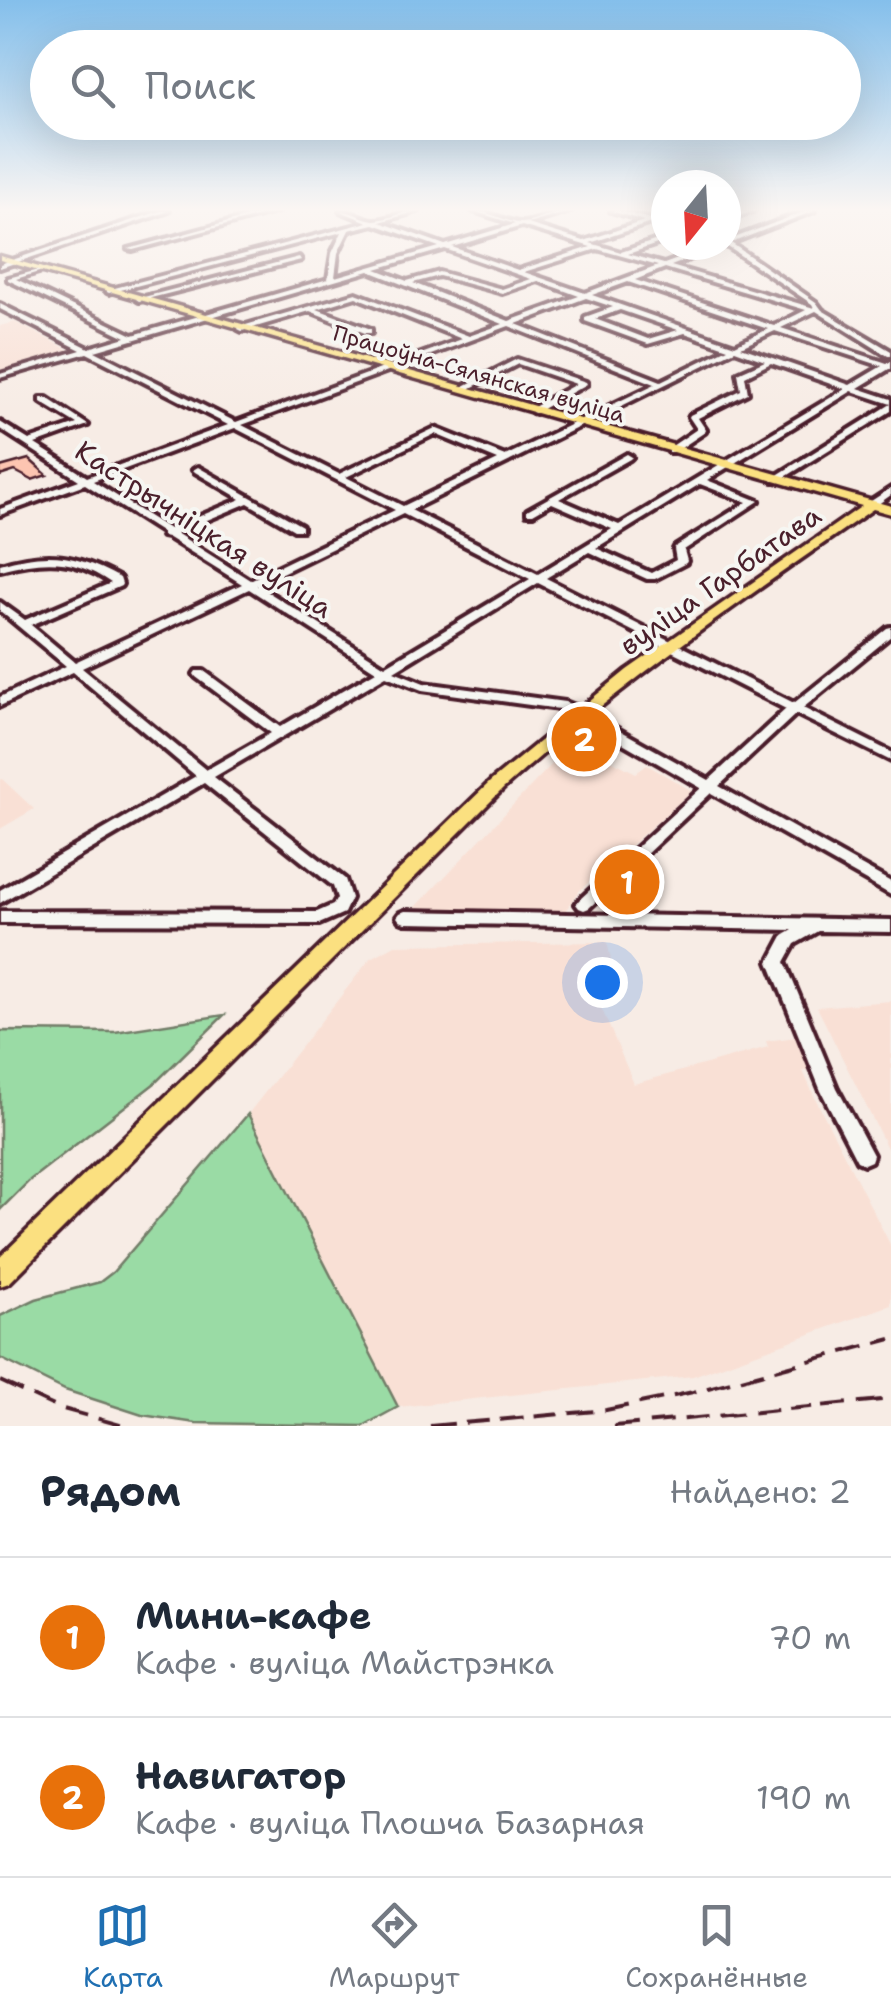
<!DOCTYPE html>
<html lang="ru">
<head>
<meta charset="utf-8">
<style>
	:root { --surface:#fff; --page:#f2f2f3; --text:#1f2937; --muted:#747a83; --line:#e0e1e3; --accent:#1f6fb2 }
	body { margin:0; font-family:"Shantell Sans",sans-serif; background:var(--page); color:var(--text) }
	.compass { position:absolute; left:651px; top:170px; width:90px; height:90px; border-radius:50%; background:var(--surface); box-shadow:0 10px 40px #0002; rotate:198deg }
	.you { position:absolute; left:602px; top:982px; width:35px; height:35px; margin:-25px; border:8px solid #fff; border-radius:50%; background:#1a73e8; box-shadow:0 0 0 15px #1a73e833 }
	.badge { display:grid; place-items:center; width:65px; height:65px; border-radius:50%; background:var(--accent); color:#fff; font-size:32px; font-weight:700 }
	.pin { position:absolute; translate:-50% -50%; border:5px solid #fff; box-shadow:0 2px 10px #0006 }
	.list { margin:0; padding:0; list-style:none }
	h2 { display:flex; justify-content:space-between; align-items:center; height:130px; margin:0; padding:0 40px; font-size:42px }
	h2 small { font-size:32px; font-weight:400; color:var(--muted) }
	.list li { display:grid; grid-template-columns:65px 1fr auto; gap:30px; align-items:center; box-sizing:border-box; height:160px; padding:0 40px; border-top:2px solid var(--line) }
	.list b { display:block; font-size:38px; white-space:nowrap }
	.list p { margin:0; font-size:32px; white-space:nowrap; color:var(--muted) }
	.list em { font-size:32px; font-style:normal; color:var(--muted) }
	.icon { flex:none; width:55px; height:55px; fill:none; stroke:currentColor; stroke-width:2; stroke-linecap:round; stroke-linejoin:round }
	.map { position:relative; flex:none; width:891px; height:1426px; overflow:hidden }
	.search { position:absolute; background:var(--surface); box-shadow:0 10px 40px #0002; left:30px; right:30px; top:30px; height:110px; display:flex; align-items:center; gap:25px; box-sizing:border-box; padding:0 35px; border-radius:55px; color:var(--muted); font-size:38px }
	.sheet { height:450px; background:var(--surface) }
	nav { display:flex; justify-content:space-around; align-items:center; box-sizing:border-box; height:140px; border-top:2px solid var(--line); background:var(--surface); font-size:28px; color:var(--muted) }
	nav a { display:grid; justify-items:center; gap:5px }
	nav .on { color:var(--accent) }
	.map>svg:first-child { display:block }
</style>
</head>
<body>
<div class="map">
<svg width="891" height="1426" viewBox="0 0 891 1426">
	<rect width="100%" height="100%" fill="#f7ece5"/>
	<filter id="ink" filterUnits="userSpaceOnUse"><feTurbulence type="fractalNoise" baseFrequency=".01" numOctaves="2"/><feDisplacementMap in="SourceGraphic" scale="20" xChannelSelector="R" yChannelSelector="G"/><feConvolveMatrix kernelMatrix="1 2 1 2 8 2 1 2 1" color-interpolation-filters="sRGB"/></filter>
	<g filter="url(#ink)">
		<g fill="#f9e0d5">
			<path d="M15,322L69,350L0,371V326Z"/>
			<path d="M574,741L636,773L647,765L692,791L580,890L565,911L415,908Z"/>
			<path d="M2,779L34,809L0,829V780Z"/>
			<path d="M607,942L620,999L600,1005L634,1084L768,1047L766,1041L797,1037L812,1069L803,1071L815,1098L891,1246V1305L693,1376L398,1407L248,1114L370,959L395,945Z"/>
			<path d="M891,1001V1156L817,1007Z"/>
		</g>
		<g fill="#9adba5" stroke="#727d68" stroke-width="2.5">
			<path d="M224,1015L155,1083L30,1180L0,1210V1031L115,1032Z"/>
			<path d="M248,1114L398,1407L363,1426L196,1423L142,1415L65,1390L0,1358V1316L36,1299L100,1282L113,1272Z"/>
		</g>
		<path fill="#fdc5b1" stroke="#4a1f2b" stroke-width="2.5" d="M29,459L47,475L32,480L15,471L0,476V467Z"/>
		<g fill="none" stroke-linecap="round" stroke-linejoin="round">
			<g stroke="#4a1f2b" stroke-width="8">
				<g id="minor">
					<path d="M160,211H169L0,268V264Z"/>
					<path d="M269,211H279L133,250L128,249Z"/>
					<path d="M340,211C352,211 363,219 374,220C388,220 403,211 418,211L380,222L445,245L515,224L473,211C490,211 507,223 522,223C538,222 554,211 571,211L528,224L584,241L644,221L611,211H620L650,219L666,214V218L590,243L621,252L666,237V241L628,254L664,264L716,245H726V241L806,211H814L731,243L816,302L822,310L891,351V356H888L816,311L781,328L887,363L891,362V369H889L858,388L891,399V404L852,391L707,480L759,501L684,550L687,561L686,563L655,579H647L589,552L546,578L794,703L887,628L891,627V636L803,708L891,752V761L796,714L719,786L891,882V895L711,793L589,908L584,910L579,908L576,904L579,900L701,788L574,715L559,709L422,690L386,676L214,777L345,879L351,898L344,913L319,924L0,923V911L317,912L333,905L337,898L333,886L204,783L0,903V890L196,776L73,672L0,706V697L66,666L0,611V602L25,620L111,583C73,557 43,559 0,570V564C48,550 76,554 120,578L122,584L121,586L31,625L75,662L242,584L167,537L162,536V533L85,484L0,515V509L79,480L0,429V422L29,440L77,424L41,402V398H47L88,425L35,444L87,477L228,425L87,353L0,378V374L81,350L0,309V304L89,348L126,337L8,280V278L42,269V271L16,279L133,335L328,279L332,253L342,232L109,293L107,292V290L368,222ZM374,224L439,247L335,277L338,253L349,230ZM522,226L591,247L518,270L452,247ZM725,245L812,304L814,308L671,266ZM445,249L531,279L502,289L439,272L407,281L376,269ZM597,249L658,266L585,293L524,272ZM665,268L806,310L774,326L635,280ZM369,271L503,324L469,336L356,293L239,327L238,329L242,331L310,311L365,333H371V329L317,309L356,297L462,339L236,422L95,351ZM439,276L502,293L538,281L579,296L509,321L413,283ZM628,282L768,329L735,345L592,295ZM586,298L613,307L585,317V321L648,344L685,333L728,348L661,381L516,324ZM620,310L678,330L648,339L595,319ZM509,326L655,384L505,456L435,428L339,474L242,425ZM775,331L882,366L850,385L741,347ZM735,350L765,361L738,373L741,390L690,415L689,417L697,429L669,448V452H675L705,432L706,430L698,418L748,393L745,376L771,363L845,389L619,525L559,499L630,459L632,457L627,454L527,510V514H533L552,503L612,529L538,574L411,510ZM235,428L395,510L250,580L176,533L248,503L294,530H302V526L198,467L193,470L195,472L241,499L169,529L93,481ZM435,434L498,460L403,506L346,477ZM700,484L747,502L675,547L674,549L676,560L651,573L596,548ZM403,514L530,579L385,666L257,585ZM538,583L786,709L709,780L582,709L565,702L424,683L394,671ZM249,589L376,671L280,727L204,671H196L194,674L196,677L271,733L206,770L82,668Z"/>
					<path d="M744,211H753L726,221V217Z"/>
					<path d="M299,257L301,260L139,301L136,299Z"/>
					<path d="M517,359L586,382L587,384L535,413L532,412V408L576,384L518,364L465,391L458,389Z"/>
					<path d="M891,404V411L779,481H773L771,479Z"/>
					<path d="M891,488V495L874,507H868V503Z"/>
					<path d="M405,911L891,920V932L818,931L795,944L785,962L837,1088L873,1155L871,1161L864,1164L857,1161L821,1091L769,962L783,936L793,930L405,923L400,921L397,917L400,913Z"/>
				</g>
			</g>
			<g stroke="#4a1f2b" stroke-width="7">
				<path id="major" d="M0,256L891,506V514L873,509C746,597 619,685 503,789L9,1283L0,1286V1257L491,781L627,670L862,506L0,260Z"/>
			</g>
			<use href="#minor" fill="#f6f6f2" fill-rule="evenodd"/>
			<use href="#major" fill="#fbe080" fill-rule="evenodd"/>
			<g stroke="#4a1f2b" stroke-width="4" stroke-dasharray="24 11" stroke-linecap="butt">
				<path d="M0,1381L56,1407L124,1426"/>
				<path d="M430,1426L606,1410L693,1392L891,1339"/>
				<path d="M614,1426L891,1399"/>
			</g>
		</g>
	</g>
	<linearGradient id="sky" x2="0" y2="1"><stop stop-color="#84bfeb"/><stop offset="0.51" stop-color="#fbf6f3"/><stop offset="1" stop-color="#fbf6f3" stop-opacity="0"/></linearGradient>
	<rect width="891" height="411" fill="url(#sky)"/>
	<g text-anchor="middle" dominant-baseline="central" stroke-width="8" stroke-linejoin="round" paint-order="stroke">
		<g font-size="22" fill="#4a1f2b" stroke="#f6f6f2">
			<text transform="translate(479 374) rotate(16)">Працоўна-Сялянская вуліца</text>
		</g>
		<g font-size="28" fill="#4a1f2b" stroke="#f6f6f2">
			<text transform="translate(204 529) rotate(33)">Кастрычніцкая вуліца</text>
			<text transform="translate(720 580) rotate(-35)">вуліца Гарбатава</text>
		</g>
	</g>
</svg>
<svg class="compass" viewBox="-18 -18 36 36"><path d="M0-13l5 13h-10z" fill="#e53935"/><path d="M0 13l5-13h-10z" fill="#747a83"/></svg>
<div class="you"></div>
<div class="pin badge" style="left:627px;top:882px;background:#e8710a">1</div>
<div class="pin badge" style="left:584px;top:739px;background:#e8710a">2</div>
<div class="search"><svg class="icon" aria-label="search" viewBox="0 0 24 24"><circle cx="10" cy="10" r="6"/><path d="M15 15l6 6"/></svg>Поиск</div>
</div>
<section class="sheet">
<h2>Рядом<small>Найдено: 2</small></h2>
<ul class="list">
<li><span class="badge" style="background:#e8710a">1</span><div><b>Мини-кафе</b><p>Кафе · вуліца Майстрэнка</p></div><em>70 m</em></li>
<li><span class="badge" style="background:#e8710a">2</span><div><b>Навигатор</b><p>Кафе · вуліца Плошча Базарная</p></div><em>190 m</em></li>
</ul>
</section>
<nav>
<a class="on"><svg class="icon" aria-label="map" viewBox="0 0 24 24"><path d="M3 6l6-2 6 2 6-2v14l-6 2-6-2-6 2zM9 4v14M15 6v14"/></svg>Карта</a>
<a><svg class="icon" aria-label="directions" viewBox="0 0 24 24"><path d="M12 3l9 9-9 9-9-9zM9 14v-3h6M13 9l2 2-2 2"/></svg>Маршрут</a>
<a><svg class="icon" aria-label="saved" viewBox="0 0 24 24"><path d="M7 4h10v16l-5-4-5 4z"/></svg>Сохранённые</a>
</nav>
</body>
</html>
